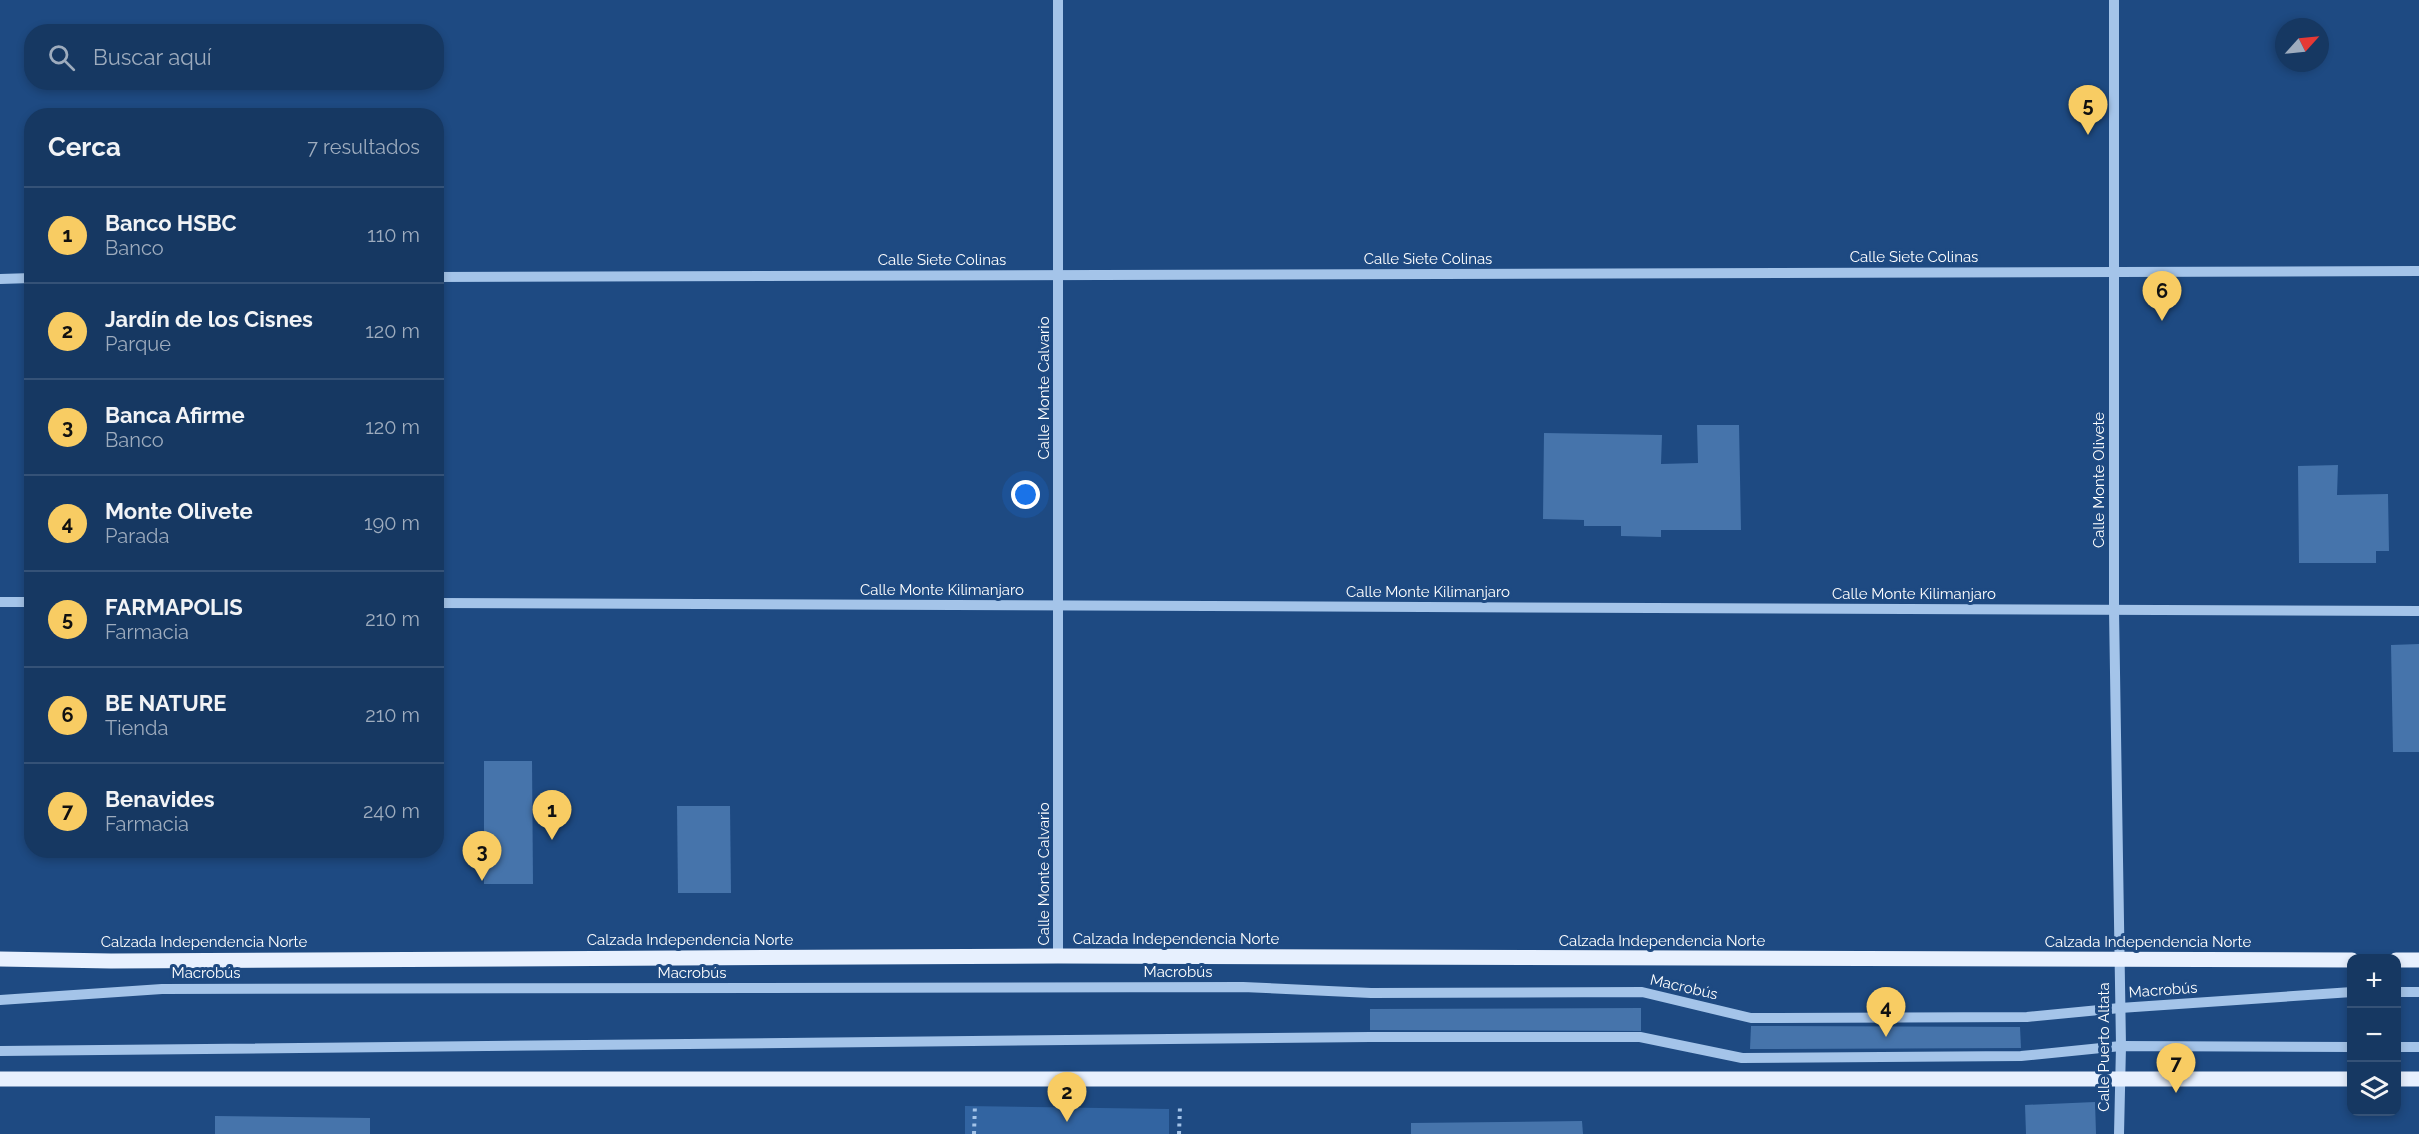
<!DOCTYPE html>
<html lang="es">
<head>
<meta charset="utf-8">
<style>
	:root { --surface:#163862; --page:#23436b; --text:#f1f3f6; --muted:#9eacbe; --line:#355277; --accent:#f8cc63 }
	body { margin:0; font-family:Raleway,sans-serif; background:var(--page); color:var(--text) }
	.controls { position:absolute; right:18px; bottom:18px; display:grid; overflow:hidden; border-radius:12px; box-shadow:0 3px 9px #0003 }
	.controls button { width:54px; height:54px; display:grid; place-items:center; padding:0; border:0; border-bottom:2px solid var(--line); background:var(--surface); color:var(--text); font:30px sans-serif }
	.compass { position:absolute; left:2275px; top:18px; width:54px; height:54px; border-radius:50%; background:var(--surface); box-shadow:0 3px 9px #0003; rotate:63deg }
	.you { position:absolute; left:1026px; top:495px; width:21px; height:21px; margin:-15px; border:4px solid #fff; border-radius:50%; background:#1a73e8; box-shadow:0 0 0 9px #1a73e833 }
	.badge { display:grid; place-items:center; width:39px; height:39px; border-radius:50%; background:var(--accent); color:#111; font-size:20px; font-weight:700 }
	.pin { position:absolute; translate:-50% -50px; filter:drop-shadow(0 2px 3px #0008) }
	.pin::after { content:''; position:absolute; top:32px; width:21px; height:18px; background:inherit; clip-path:polygon(0 0,100% 0,50% 100%) }
	.list { margin:0; padding:0; list-style:none }
	h2 { display:flex; justify-content:space-between; align-items:center; height:78px; margin:0; padding:0 24px; font-size:26px }
	h2 small { font-size:20px; font-weight:400; color:var(--muted) }
	.list li { display:grid; grid-template-columns:39px 1fr auto; gap:18px; align-items:center; box-sizing:border-box; height:96px; padding:0 24px; border-top:2px solid var(--line) }
	.list b { display:block; font-size:22px; white-space:nowrap }
	.list p { margin:0; font-size:20px; white-space:nowrap; color:var(--muted) }
	.list em { font-size:20px; font-style:normal; color:var(--muted) }
	.icon { flex:none; width:33px; height:33px; fill:none; stroke:currentColor; stroke-width:2; stroke-linecap:round; stroke-linejoin:round }
	.map { position:relative; flex:none; width:2419px; height:1134px; overflow:hidden }
	.search { position:absolute; background:var(--surface); box-shadow:0 3px 9px #0003; left:24px; top:24px; width:420px; height:66px; display:flex; align-items:center; gap:15px; box-sizing:border-box; padding:0 21px; border-radius:24px; color:var(--muted); font-size:22px }
	.panel { position:absolute; background:var(--surface); box-shadow:0 3px 9px #0003; left:24px; top:108px; width:420px; height:750px; border-radius:24px }
	.map>svg:first-child { display:block }
</style>
</head>
<body>
<div class="map">
<svg width="2419" height="1134" viewBox="0 0 2419 1134">
	<rect width="100%" height="100%" fill="#1e4a82"/>
	<path fill="#3264a1" d="M965,1106L1169,1109V1134H965Z"/>
	<g fill="#4674ab">
		<path d="M1697,425H1739L1741,530H1661V537L1621,536V526H1584V520L1543,519L1544,433L1662,435L1661,464L1698,463Z"/>
		<path d="M2338,465L2337,495L2388,494L2389,551H2376V563H2299L2298,466Z"/>
		<path d="M2419,644V752H2393L2391,645Z"/>
		<path d="M484,761H532L533,884H484Z"/>
		<path d="M677,806H730L731,893H678Z"/>
		<path d="M1641,1008V1031L1370,1030V1009Z"/>
		<path d="M1751,1026L2020,1027L2021,1048L1750,1049Z"/>
		<path d="M2095,1102L2096,1134H2026L2025,1105Z"/>
		<path d="M215,1116L370,1118V1134H215Z"/>
		<path d="M1582,1121L1583,1134H1411V1123Z"/>
	</g>
	<g fill="none" stroke-linecap="round" stroke-linejoin="round">
		<g stroke="#a4c4e9" stroke-width="4" stroke-dasharray="3 4.5" stroke-linecap="butt">
			<path d="M974,1134L975,1104"/>
			<path d="M1179,1134L1180,1106"/>
		</g>
		<g stroke="#a4c4e9" stroke-width="10">
			<path d="M2114,0V610L2121,1046L2119,1134"/>
			<path d="M436,277L2419,271"/>
			<path d="M0,279L32,278"/>
			<path d="M0,602H32"/>
			<path d="M436,603L2419,611"/>
			<path d="M1058,956V0"/>
			<path d="M2396,992H2419"/>
			<path d="M0,1000L162,989L1243,987L1371,993L1642,992L1751,1018L2027,1017L2120,1008L2352,992"/>
			<path d="M2396,1047H2419"/>
			<path d="M0,1051L1370,1037H1640L1742,1058L2021,1056L2121,1046L2352,1047"/>
		</g>
		<g stroke="#e7f0fe" stroke-width="15">
			<path d="M0,959L111,961L1058,956L2352,960"/>
			<path d="M2396,960H2419"/>
			<path d="M0,1079H2352"/>
			<path d="M2396,1079H2419"/>
		</g>
	</g>
	<g text-anchor="middle" dominant-baseline="central" stroke-width="6" stroke-linejoin="round" paint-order="stroke">
		<g font-size="15" fill="#fff" stroke="#1e4a82">
			<text x="1914" y="257">Calle Siete Colinas</text>
			<text x="1428" y="259">Calle Siete Colinas</text>
			<text x="942" y="260">Calle Siete Colinas</text>
			<text transform="translate(1044 388) rotate(-90)">Calle Monte Calvario</text>
			<text transform="translate(2099 480) rotate(-90)">Calle Monte Olivete</text>
			<text x="942" y="590">Calle Monte Kilimanjaro</text>
			<text x="1428" y="592">Calle Monte Kilimanjaro</text>
			<text x="1914" y="594">Calle Monte Kilimanjaro</text>
			<text transform="translate(1044 874) rotate(-90)">Calle Monte Calvario</text>
			<text x="1176" y="939">Calzada Independencia Norte</text>
			<text x="690" y="940">Calzada Independencia Norte</text>
			<text x="1662" y="941">Calzada Independencia Norte</text>
			<text x="204" y="942">Calzada Independencia Norte</text>
			<text x="2148" y="942">Calzada Independencia Norte</text>
			<text x="1178" y="972">Macrobús</text>
			<text x="206" y="973">Macrobús</text>
			<text x="692" y="973">Macrobús</text>
			<text transform="translate(1684 987) rotate(13)">Macrobús</text>
			<text transform="translate(2163 990) rotate(-4)">Macrobús</text>
			<text transform="translate(2104 1047) rotate(-90)">Calle Puerto Altata</text>
		</g>
	</g>
</svg>
<div class="controls">
<button>+</button>
<button>−</button>
<button><svg class="icon" aria-label="layers" viewBox="0 0 24 24"><path d="M12 4l9 5-9 5-9-5zM3 14l9 5 9-5"/></svg></button>
</div>
<svg class="compass" viewBox="-18 -18 36 36"><path d="M0-13l5 13h-10z" fill="#e53935"/><path d="M0 13l5-13h-10z" fill="#9eacbe"/></svg>
<div class="you"></div>
<div class="pin badge" style="left:552px;top:840px">1</div>
<div class="pin badge" style="left:1067px;top:1122px">2</div>
<div class="pin badge" style="left:482px;top:881px">3</div>
<div class="pin badge" style="left:1886px;top:1037px">4</div>
<div class="pin badge" style="left:2088px;top:135px">5</div>
<div class="pin badge" style="left:2162px;top:321px">6</div>
<div class="pin badge" style="left:2176px;top:1093px">7</div>
<div class="search"><svg class="icon" aria-label="search" viewBox="0 0 24 24"><circle cx="10" cy="10" r="6"/><path d="M15 15l6 6"/></svg>Buscar aquí</div>
<section class="panel">
<h2>Cerca<small>7 resultados</small></h2>
<ul class="list">
<li><span class="badge">1</span><div><b>Banco HSBC</b><p>Banco</p></div><em>110 m</em></li>
<li><span class="badge">2</span><div><b>Jardín de los Cisnes</b><p>Parque</p></div><em>120 m</em></li>
<li><span class="badge">3</span><div><b>Banca Afirme</b><p>Banco</p></div><em>120 m</em></li>
<li><span class="badge">4</span><div><b>Monte Olivete</b><p>Parada</p></div><em>190 m</em></li>
<li><span class="badge">5</span><div><b>FARMAPOLIS</b><p>Farmacia</p></div><em>210 m</em></li>
<li><span class="badge">6</span><div><b>BE NATURE</b><p>Tienda</p></div><em>210 m</em></li>
<li><span class="badge">7</span><div><b>Benavides</b><p>Farmacia</p></div><em>240 m</em></li>
</ul>
</section>
</div>
</body>
</html>
